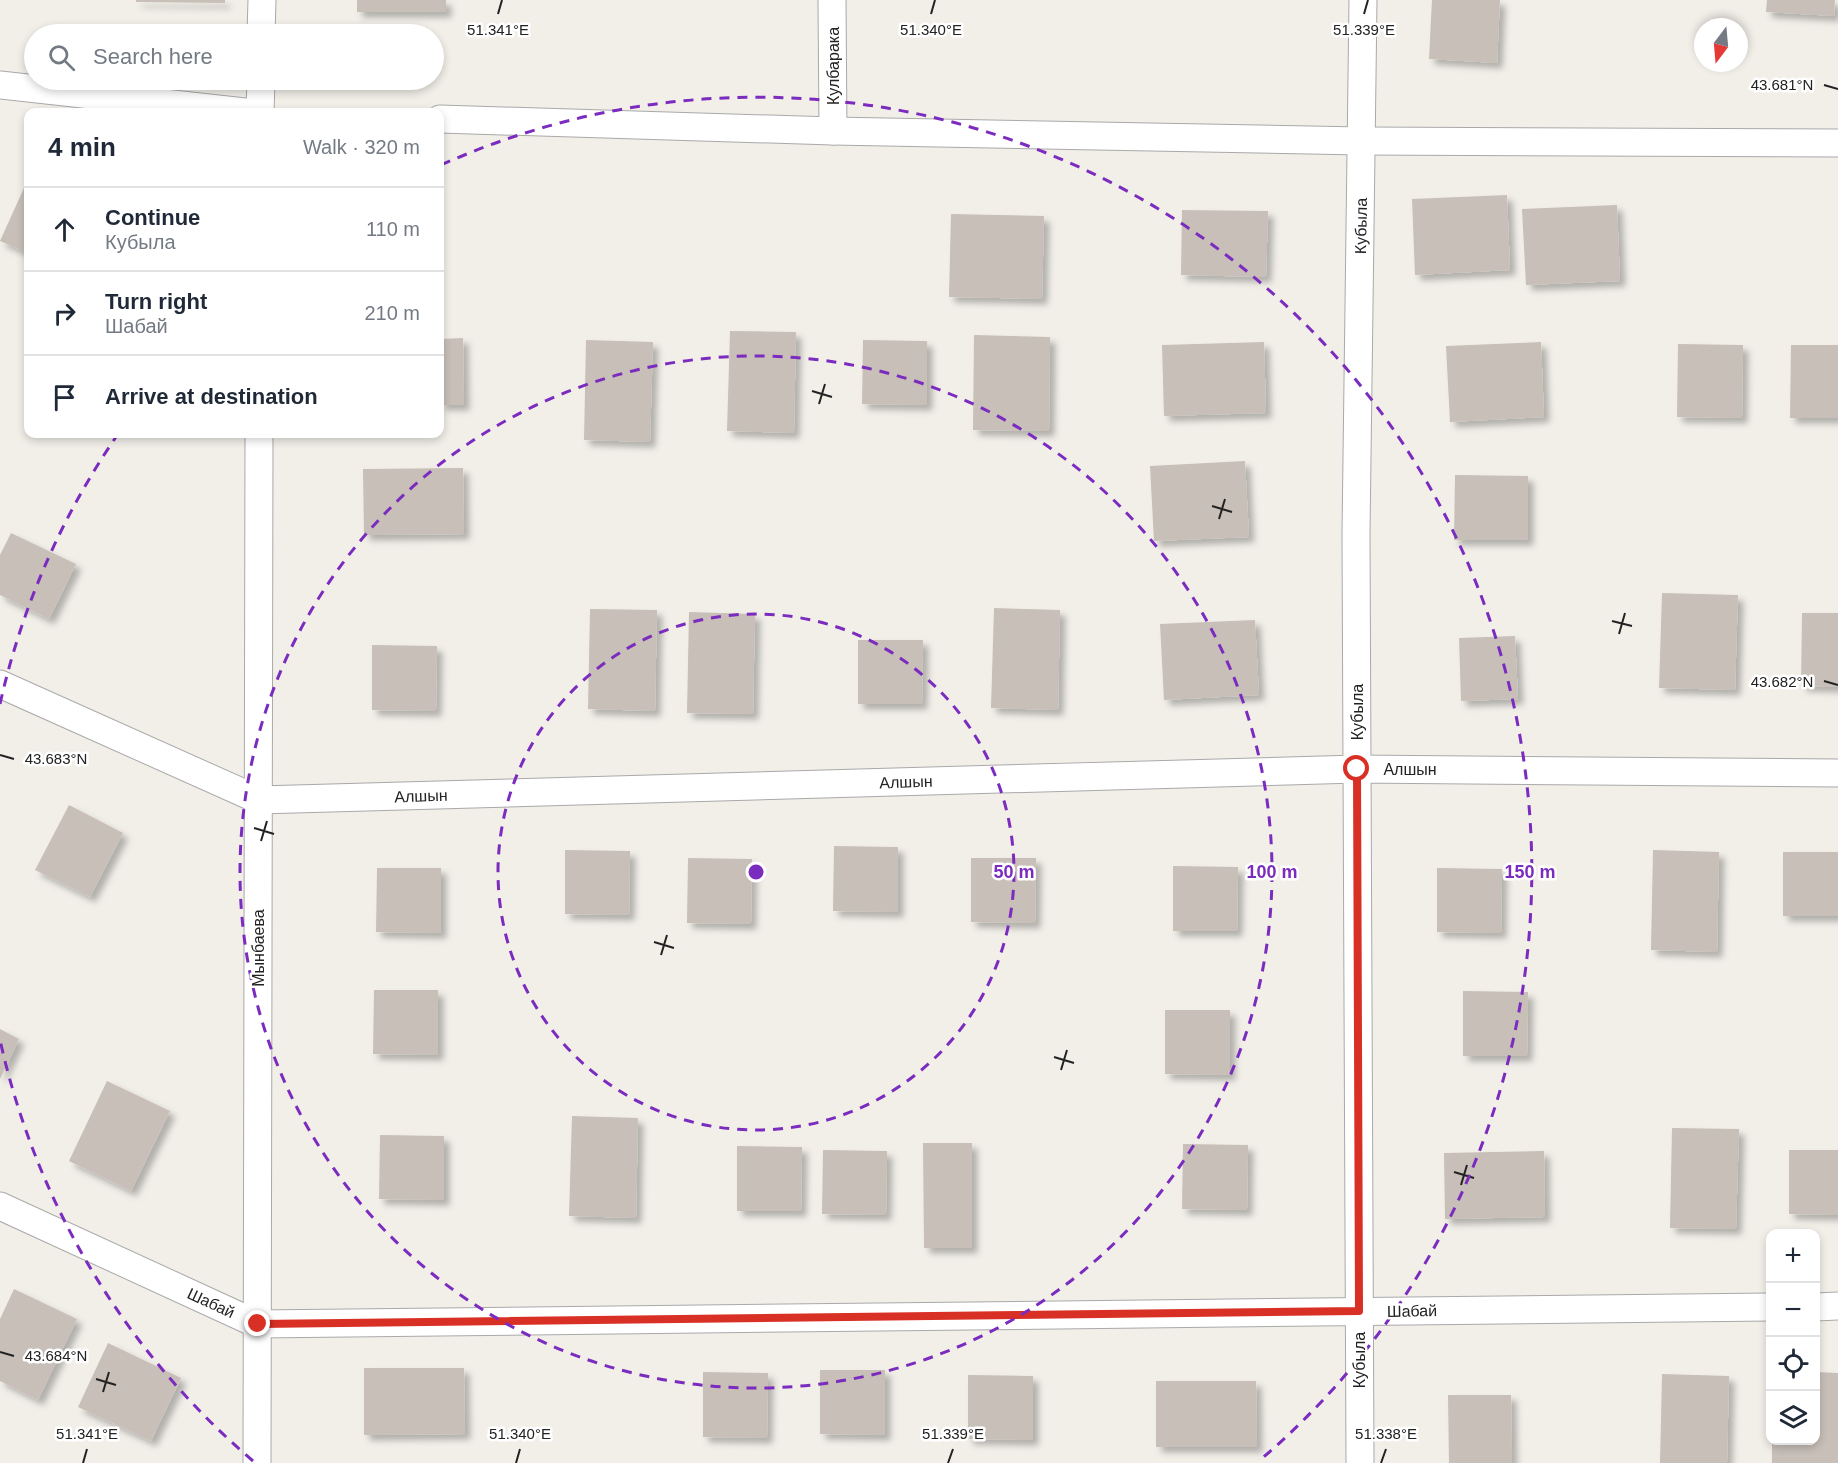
<!DOCTYPE html>
<html lang="en">
<head>
<meta charset="utf-8">
<style>
	:root { --surface:#fff; --page:#f2f2f3; --text:#1f2937; --muted:#747a83; --line:#e0e1e3 }
	body { margin:0; font-family:Helvetica,sans-serif; background:var(--page); color:var(--text) }
	.controls { position:absolute; right:18px; bottom:18px; display:grid; overflow:hidden; border-radius:12px; box-shadow:0 3px 9px #0003 }
	.controls button { width:54px; height:54px; display:grid; place-items:center; padding:0; border:0; border-bottom:2px solid var(--line); background:var(--surface); color:var(--text); font:30px sans-serif }
	.compass { position:absolute; left:1694px; top:18px; width:54px; height:54px; border-radius:50%; background:var(--surface); box-shadow:0 3px 9px #0003; rotate:196deg }
	.stop { position:absolute; width:18px; height:18px; margin:-14px; border:4px solid #d93025; border-radius:50%; background:#fff }
	.stop.end { background:#d93025; border-color:#fff; box-shadow:0 2px 6px #0008 }
	.list { margin:0; padding:0; list-style:none }
	h2 { display:flex; justify-content:space-between; align-items:center; height:78px; margin:0; padding:0 24px; font-size:26px }
	h2 small { font-size:20px; font-weight:400; color:var(--muted) }
	.list li { display:grid; grid-template-columns:39px 1fr auto; gap:18px; align-items:center; box-sizing:border-box; height:84px; padding:0 24px; border-top:2px solid var(--line) }
	.list b { display:block; font-size:22px; white-space:nowrap }
	.list p { margin:0; font-size:20px; white-space:nowrap; color:var(--muted) }
	.list em { font-size:20px; font-style:normal; color:var(--muted) }
	.icon { flex:none; width:33px; height:33px; fill:none; stroke:currentColor; stroke-width:2; stroke-linecap:round; stroke-linejoin:round }
	.map { position:relative; flex:none; width:1838px; height:1463px; overflow:hidden }
	.search { position:absolute; background:var(--surface); box-shadow:0 3px 9px #0003; left:24px; top:24px; width:420px; height:66px; display:flex; align-items:center; gap:15px; box-sizing:border-box; padding:0 21px; border-radius:33px; color:var(--muted); font-size:22px }
	.panel { position:absolute; background:var(--surface); box-shadow:0 3px 9px #0003; left:24px; top:108px; width:420px; height:330px; border-radius:12px }
	.map>svg:first-child { display:block }
</style>
</head>
<body>
<div class="map">
<svg width="1838" height="1463" viewBox="0 0 1838 1463">
	<defs>
		<filter id="shadow"><feDropShadow dx="5.5" dy="5.5" stdDeviation="3" flood-color="#0004"/></filter>
	</defs>
	<rect width="100%" height="100%" fill="#f2efe9"/>
	<g fill="#c7bfb8" filter="url(#shadow)">
		<path d="M136,0H225V3L136,2Z"/>
		<rect x="357" y="0" width="89" height="12"/>
		<path d="M1432,0H1500L1497,63L1429,59Z"/>
		<path d="M1767,0H1835L1834,16L1766,12Z"/>
		<path d="M28,179V253L0,241Z"/>
		<path d="M1507,195L1510,270L1415,275L1412,199Z"/>
		<path d="M1617,205L1620,281L1526,285L1522,209Z"/>
		<path d="M1182,210L1268,211L1266,277L1181,275Z"/>
		<path d="M951,214L1044,216L1042,299L949,297Z"/>
		<path d="M730,331L796,332L794,433L727,431Z"/>
		<path d="M974,335L1050,337L1049,431L973,430Z"/>
		<path d="M463,338L464,405H440V339Z"/>
		<path d="M586,340L653,342L650,442L584,440Z"/>
		<path d="M863,340L927,341V405L862,404Z"/>
		<path d="M1264,342L1266,413L1164,416L1162,345Z"/>
		<path d="M1541,342L1544,417L1450,422L1446,346Z"/>
		<path d="M1678,344L1743,345L1742,418L1677,417Z"/>
		<path d="M1791,345H1838V418H1790Z"/>
		<path d="M1245,461L1249,537L1154,541L1150,466Z"/>
		<path d="M463,468L464,534L364,535L363,469Z"/>
		<path d="M1455,475L1528,476V540H1454Z"/>
		<path d="M11,533L76,564L49,619L0,595V555Z"/>
		<path d="M1662,593L1738,595L1735,690L1659,688Z"/>
		<path d="M994,608L1060,610L1058,710L991,708Z"/>
		<path d="M590,609L657,610L655,711L588,709Z"/>
		<path d="M689,612L755,614L753,714L687,713Z"/>
		<path d="M1802,613H1838V687L1801,686Z"/>
		<path d="M1255,620L1259,695L1164,700L1160,624Z"/>
		<path d="M1515,636L1518,699L1461,701L1459,638Z"/>
		<path d="M858,640H923L922,704H858Z"/>
		<path d="M372,645L437,646L436,711L372,710Z"/>
		<path d="M69,805L123,833L90,897L35,870Z"/>
		<path d="M834,846L898,847V912L833,911Z"/>
		<path d="M565,850L630,851L629,915L565,914Z"/>
		<path d="M1653,850L1719,852L1717,952L1651,950Z"/>
		<rect x="1783" y="852" width="55" height="64"/>
		<path d="M688,858L752,859L751,924L687,923Z"/>
		<path d="M971,858H1036L1035,923L971,922Z"/>
		<path d="M1173,866L1238,867L1237,931H1173Z"/>
		<path d="M377,868H441V933L376,932Z"/>
		<path d="M1437,868L1502,869L1501,933L1437,932Z"/>
		<path d="M374,990H438V1055L373,1054Z"/>
		<path d="M1463,991L1528,992L1527,1056H1463Z"/>
		<path d="M1165,1010H1230V1075L1165,1074Z"/>
		<path d="M0,1029L19,1039L0,1079Z"/>
		<path d="M107,1081L170,1111L131,1191L69,1161Z"/>
		<path d="M572,1116L638,1118L636,1218L569,1216Z"/>
		<path d="M1672,1128L1739,1129L1736,1229L1670,1228Z"/>
		<path d="M380,1135L444,1136V1200L379,1199Z"/>
		<path d="M923,1143H972V1248H924Z"/>
		<path d="M1183,1144L1248,1145L1247,1210L1182,1209Z"/>
		<path d="M737,1146L802,1147L801,1211H737Z"/>
		<path d="M823,1150L887,1151L886,1215L822,1214Z"/>
		<path d="M1789,1150H1838V1215L1789,1214Z"/>
		<path d="M1544,1151L1545,1217L1445,1219L1444,1153Z"/>
		<path d="M14,1289L77,1319L38,1400L0,1381V1319Z"/>
		<path d="M108,1343L181,1378L151,1441L78,1407Z"/>
		<path d="M364,1368H464L465,1434L364,1435Z"/>
		<path d="M820,1370H885V1435L820,1434Z"/>
		<path d="M703,1372L768,1373L767,1438L703,1437Z"/>
		<path d="M1816,1372L1838,1373V1463H1772V1440H1816Z"/>
		<path d="M1662,1374L1729,1376L1727,1463H1660Z"/>
		<path d="M968,1375L1033,1376V1440L968,1439Z"/>
		<path d="M1156,1381H1256L1257,1447H1156Z"/>
		<path d="M1448,1395H1511L1512,1463H1449Z"/>
	</g>
	<g fill="none" stroke-linecap="round" stroke-linejoin="round">
		<g stroke="#a9a9a9" stroke-width="29">
			<g id="minor">
				<path d="M832,0L833,131"/>
				<path d="M261,34L262,0"/>
				<path d="M0,85L245,112"/>
				<path d="M260,112L261,80"/>
				<path d="M440,119L833,131L1362,141L1838,143"/>
				<path d="M0,684L259,800L1357,769L1838,773"/>
				<path d="M0,1206L257,1324L1770,1307"/>
				<path d="M1816,1307L1838,1306"/>
				<path d="M257,1463L259,434"/>
				<path d="M1360,1463L1356,534L1363,0"/>
			</g>
		</g>
		<use href="#minor" stroke="#fff" stroke-width="27"/>
	</g>
	<g fill="none" stroke-linecap="round" stroke-linejoin="round">
		<path stroke="#d93025" stroke-width="8" d="M258,1324L1359,1311L1357,769"/>
	</g>
	<path fill="none" stroke="#222" stroke-width="2" d="M498,14L502,0M931,14L935,0M1364,14L1368,0M1824,85L1838,89M812,391L832,397M819,404L825,384M1212,506L1232,512M1219,519L1225,499M1612,621L1632,626M1619,634L1625,613M1824,681L1838,685M0,755L14,759M254,828L274,834M261,841L267,821M654,942L674,948M661,955L667,935M1054,1057L1074,1063M1061,1070L1067,1050M1454,1172L1474,1178M1461,1185L1467,1165M0,1352L14,1356M96,1379L116,1385M103,1392L109,1372M83,1463L87,1449M516,1463L520,1449M948,1463L953,1449M1381,1463L1386,1449"/>
	<g fill="none" stroke="#7b2cbf" stroke-width="3" stroke-dasharray="10 8">
		<circle cx="756" cy="872" r="258"/>
		<circle cx="756" cy="872" r="516"/>
		<path d="M253 1461A774 774 0 0 1 0 1040M0 704A774 774 0 0 1 118 434M441 165A774 774 0 0 1 1259 1461"/>
	</g>
	<g text-anchor="middle" dominant-baseline="central" stroke-width="5" stroke-linejoin="round" paint-order="stroke">
		<g font-size="16" fill="#222" stroke="#fff">
			<text transform="translate(833 66) rotate(-90)">Кулбарака</text>
			<text transform="translate(1361 226) rotate(-89)">Кубыла</text>
			<text transform="translate(1357 712) rotate(-90)">Кубыла</text>
			<text x="1410" y="769">Алшын</text>
			<text transform="translate(906 782) rotate(-2)">Алшын</text>
			<text transform="translate(421 796) rotate(-2)">Алшын</text>
			<text transform="translate(258 948) rotate(-90)">Мынбаева</text>
			<text transform="translate(211 1303) rotate(25)">Шабай</text>
			<text transform="translate(1412 1311) rotate(-1)">Шабай</text>
			<text transform="translate(1359 1360) rotate(-90)">Кубыла</text>
		</g>
	</g>
	<g font-size="15" text-anchor="middle" fill="#222" stroke="#fff" stroke-width="5" stroke-linejoin="round" paint-order="stroke">
		<text x="498" y="35">51.341°E</text>
		<text x="931" y="35">51.340°E</text>
		<text x="1364" y="35">51.339°E</text>
		<text x="1782" y="90">43.681°N</text>
		<text x="1782" y="687">43.682°N</text>
		<text x="56" y="764">43.683°N</text>
		<text x="56" y="1361">43.684°N</text>
		<text x="87" y="1439">51.341°E</text>
		<text x="520" y="1439">51.340°E</text>
		<text x="953" y="1439">51.339°E</text>
		<text x="1386" y="1439">51.338°E</text>
	</g>
	<circle cx="756" cy="872" r="9" fill="#7b2cbf" stroke="#fff" stroke-width="3"/>
	<g font-size="18" text-anchor="middle" font-weight="bold" fill="#7b2cbf" stroke="#fff" stroke-width="5" stroke-linejoin="round" paint-order="stroke">
		<text x="1014" y="878">50 m</text>
		<text x="1272" y="878">100 m</text>
		<text x="1530" y="878">150 m</text>
	</g>
</svg>
<div class="controls">
<button>+</button>
<button>−</button>
<button><svg class="icon" aria-label="locate" viewBox="0 0 24 24"><circle cx="12" cy="12" r="6"/><path d="M12 2v4M12 18v4M2 12h4M18 12h4"/></svg></button>
<button><svg class="icon" aria-label="layers" viewBox="0 0 24 24"><path d="M12 4l9 5-9 5-9-5zM3 14l9 5 9-5"/></svg></button>
</div>
<svg class="compass" viewBox="-18 -18 36 36"><path d="M0-13l5 13h-10z" fill="#e53935"/><path d="M0 13l5-13h-10z" fill="#747a83"/></svg>
<div class="stop" style="left:1357px;top:769px"></div>
<div class="stop end" style="left:258px;top:1324px"></div>
<div class="search"><svg class="icon" aria-label="search" viewBox="0 0 24 24"><circle cx="10" cy="10" r="6"/><path d="M15 15l6 6"/></svg>Search here</div>
<section class="panel">
<h2>4 min<small>Walk · 320 m</small></h2>
<ul class="list">
<li><svg class="icon" aria-label="ahead" viewBox="0 0 24 24"><path d="M12 20V5M6 11l6-6 6 6"/></svg><div><b>Continue</b><p>Кубыла</p></div><em>110 m</em></li>
<li><svg class="icon" aria-label="right" viewBox="0 0 24 24"><path d="M7 20v-9h11M14 6l5 5-5 5"/></svg><div><b>Turn right</b><p>Шабай</p></div><em>210 m</em></li>
<li><svg class="icon" aria-label="arrive" viewBox="0 0 24 24"><path d="M6 21V4h12l-3 4 3 4H6"/></svg><div><b>Arrive at destination</b></div></li>
</ul>
</section>
</div>
</body>
</html>
